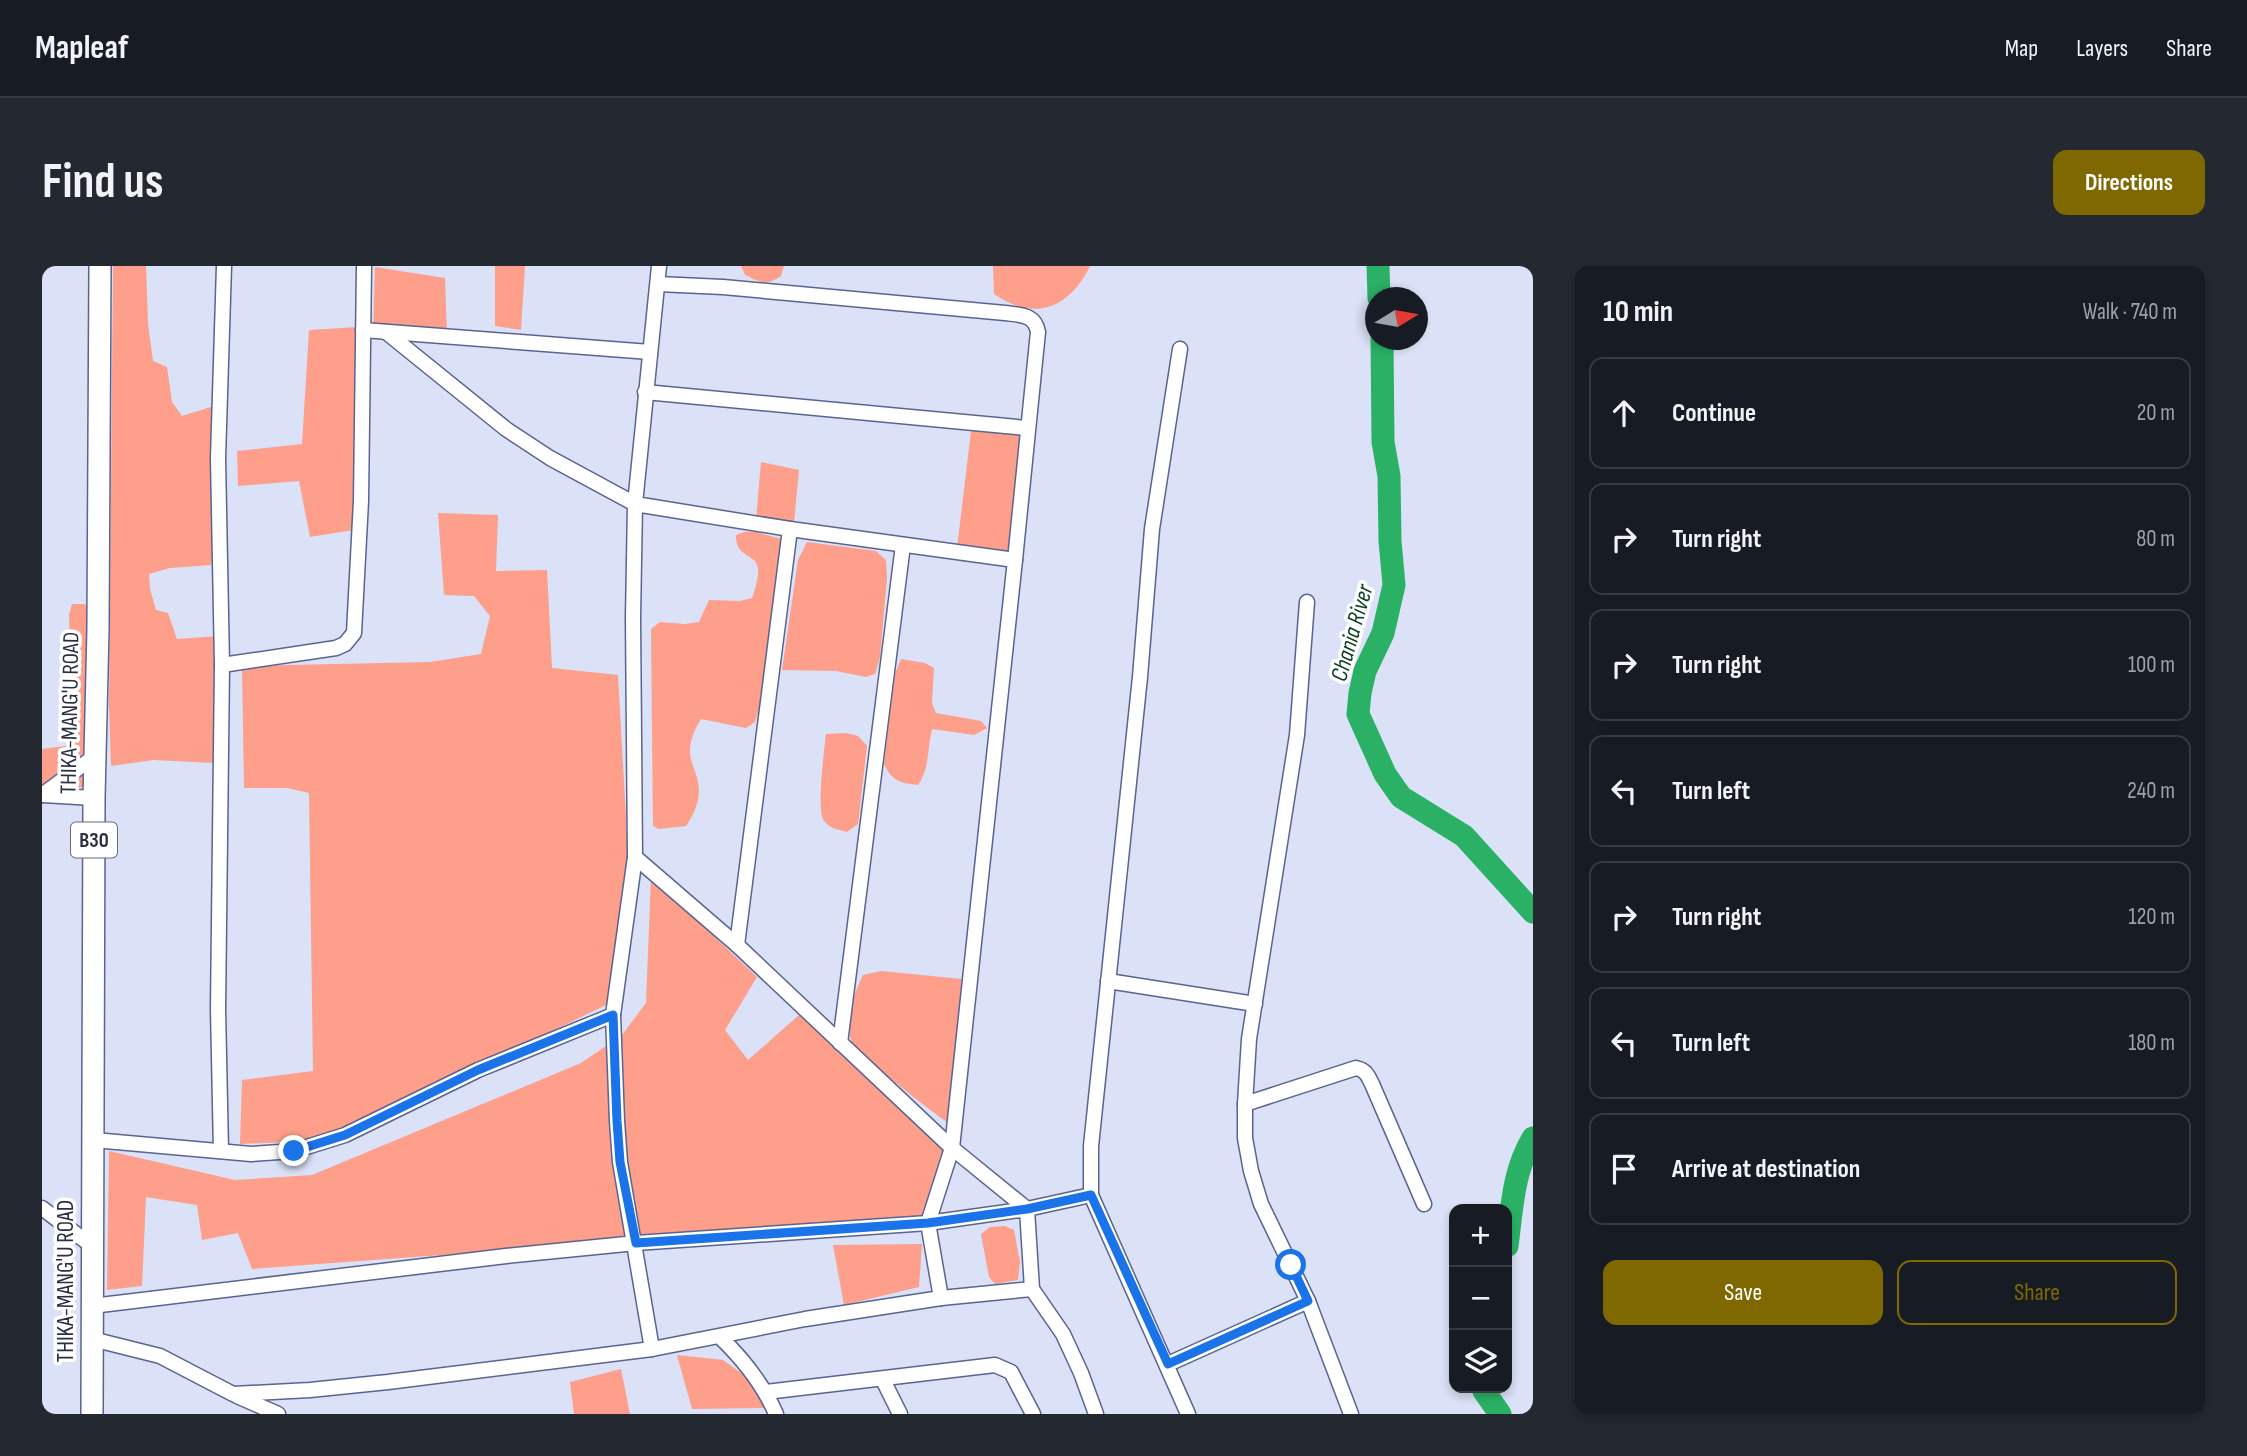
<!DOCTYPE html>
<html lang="en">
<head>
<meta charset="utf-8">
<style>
	:root { --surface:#171b24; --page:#242831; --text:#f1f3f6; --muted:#9ea1a6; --line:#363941; --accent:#7f6800 }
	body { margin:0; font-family:"Sofia Sans Condensed",sans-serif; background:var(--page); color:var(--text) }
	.controls { position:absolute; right:21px; bottom:21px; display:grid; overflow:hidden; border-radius:14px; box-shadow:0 4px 10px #0003 }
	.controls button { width:63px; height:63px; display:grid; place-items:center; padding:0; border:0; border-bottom:2px solid var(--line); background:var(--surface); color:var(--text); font:35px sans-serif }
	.compass { position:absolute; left:1323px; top:21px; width:63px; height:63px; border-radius:50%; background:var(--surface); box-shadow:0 4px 10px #0003; rotate:79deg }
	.stop { position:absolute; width:21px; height:21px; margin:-16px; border:5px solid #1a73e8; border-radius:50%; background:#fff }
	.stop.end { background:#1a73e8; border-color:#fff; box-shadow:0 2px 7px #0008 }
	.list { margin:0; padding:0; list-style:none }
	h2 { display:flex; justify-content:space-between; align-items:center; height:91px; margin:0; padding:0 28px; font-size:30px }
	h2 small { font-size:23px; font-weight:400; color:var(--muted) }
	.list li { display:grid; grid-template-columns:46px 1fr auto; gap:21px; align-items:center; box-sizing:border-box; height:112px; margin:0 14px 14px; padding:0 14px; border:2px solid var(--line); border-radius:14px }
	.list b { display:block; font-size:26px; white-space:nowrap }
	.list em { font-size:23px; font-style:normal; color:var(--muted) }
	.actions { display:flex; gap:14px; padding:21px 28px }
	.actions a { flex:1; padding:16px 0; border:2px solid var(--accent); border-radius:14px; text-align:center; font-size:24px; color:var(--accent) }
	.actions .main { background:var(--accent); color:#fff }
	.icon { flex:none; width:38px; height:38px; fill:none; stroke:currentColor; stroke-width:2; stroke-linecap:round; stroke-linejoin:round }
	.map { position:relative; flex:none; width:1491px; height:1148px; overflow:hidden; border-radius:14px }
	header { display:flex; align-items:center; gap:42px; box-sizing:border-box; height:98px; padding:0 35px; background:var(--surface); border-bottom:2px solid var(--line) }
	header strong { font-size:33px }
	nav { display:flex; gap:38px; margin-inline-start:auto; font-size:24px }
	.intro { display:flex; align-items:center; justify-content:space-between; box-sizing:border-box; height:168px; padding:0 42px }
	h1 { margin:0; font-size:49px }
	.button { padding:18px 32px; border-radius:14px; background:var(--accent); color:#fff; font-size:24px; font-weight:700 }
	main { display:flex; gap:42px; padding:0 42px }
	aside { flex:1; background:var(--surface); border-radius:14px; box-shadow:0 4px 10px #0003 }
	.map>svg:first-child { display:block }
</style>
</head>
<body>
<header>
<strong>Mapleaf</strong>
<nav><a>Map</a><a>Layers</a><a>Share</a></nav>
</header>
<div class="intro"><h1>Find us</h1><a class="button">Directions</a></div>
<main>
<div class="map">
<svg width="1491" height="1148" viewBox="0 0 1491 1148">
	<rect width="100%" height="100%" fill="#dbe1f6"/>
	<g fill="#fd9f8a">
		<path d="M71,0H104L106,57L111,95L125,101L130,136L140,150L172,140L173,265L169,299L128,302L107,308L108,323L114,344L126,347L135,373L176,370V487L172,497L111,494L69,500L67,439Z"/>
		<path d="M453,0H483L479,64L453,60Z"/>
		<path d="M699,0H742L739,10C725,20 718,16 703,9Z"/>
		<path d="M951,0H1048C1027,43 992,56 952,28Z"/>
		<path d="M333,1L403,12L405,69L331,64Z"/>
		<path d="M316,61L318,263L268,271L257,215L196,220L195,185L260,178L267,64Z"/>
		<path d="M929,165L980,166L969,289L915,282Z"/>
		<path d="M719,196L757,204L752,257L714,254Z"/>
		<path d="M396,247L456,249L454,305L505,304L510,402L576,409L587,605L570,736L424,807L270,875L198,878L200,814L271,805L267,527L245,522H202L200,400L388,396L439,388L448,350L432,330L402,329Z"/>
		<path d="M702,266H714L739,273L718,439L713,456L704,462L659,453C653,463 648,473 648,485C648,495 653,503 655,512C660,530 654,545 644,560L617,563L611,560L609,363L618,356L643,358L657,356L667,334L698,335L710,332C713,324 717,311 716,302C714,287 693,292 694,269Z"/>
		<path d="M765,276L834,285L844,294L845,312L838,391L833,408L824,411L794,405L740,404L756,294Z"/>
		<path d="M30,338H42L51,342L46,520L0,527V483L31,479L27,349Z"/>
		<path d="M859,393L883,397L892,402L890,437L894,447L939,455L945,462L932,469L890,463C885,483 888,502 876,519C858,517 850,515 842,498L852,410Z"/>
		<path d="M804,467L816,470L825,480L816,558L805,566C796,563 786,563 781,553C775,540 782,485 784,468Z"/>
		<path d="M609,611L715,711L683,764L706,794L757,749L906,876L888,953L210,1003L196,967L160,974L155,939L104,931L100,1020L65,1024L67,885L193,914L270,909L539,797L580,769L604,737Z"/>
		<path d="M839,705L920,713L918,764L909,845L905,856C892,848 815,787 810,777C802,756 812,727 821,709Z"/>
		<path d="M963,960L972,964L978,996L976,1014L953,1018L947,1011L939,968L948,961Z"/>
		<path d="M880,978L877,1021L802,1039L791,979Z"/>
		<path d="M635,1089L681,1094L713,1117L730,1142L650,1143Z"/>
		<path d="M579,1103L588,1148H532L528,1116Z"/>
	</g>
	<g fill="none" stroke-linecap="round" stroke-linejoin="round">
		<g stroke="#2bb166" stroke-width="23">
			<path d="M1336,0L1337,32"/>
			<path d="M1340,74L1341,176L1347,210L1348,275L1352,319L1341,367L1323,405L1318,427L1316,448L1343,508L1359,531L1422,570L1491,646"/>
			<path d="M1465,980C1470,942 1471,905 1491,872"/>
			<path d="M1443,1122L1442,1125L1458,1148"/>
		</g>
		<g stroke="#596490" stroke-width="17">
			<g id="minor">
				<path d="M617,0L593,238L748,263L973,294L910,882L886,957L899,1032"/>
				<path d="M616,18L681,21L963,47C978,49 993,48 996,66L973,294"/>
				<path d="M321,64L608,86"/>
				<path d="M344,66L464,163L508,192L593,238L591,352L593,591L571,749L575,855L578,896L610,1083"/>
				<path d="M1138,83L1110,263L1098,411L1049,880V929L1146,1148"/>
				<path d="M603,126L985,162"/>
				<path d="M1265,336L1255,469L1207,773L1203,838V872L1209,905L1219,938L1266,1035L1309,1148"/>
				<path d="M180,399L294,382L303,378L312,367L319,235L322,0"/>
				<path d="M0,529L53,490"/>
				<path d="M1,529L52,532"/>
				<path d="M593,591L695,679L910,882L985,943L990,1023"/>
				<path d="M695,679L748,263"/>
				<path d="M1066,715L1213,738"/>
				<path d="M798,777L861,279"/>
				<path d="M1203,838L1314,802C1324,804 1326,810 1330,818L1382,938"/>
				<path d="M52,874L209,888L252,885L303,869L436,804L571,749"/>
				<path d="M179,885L176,743L180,399L176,192L182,0"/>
				<path d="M0,942L50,980"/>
				<path d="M50,1040L464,990L594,977L886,957L985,943L1049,929"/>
				<path d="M678,1071C702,1094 721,1118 734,1148"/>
				<path d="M50,1073L118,1090L191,1128L268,1124L346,1116L610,1083L763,1053L899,1032L990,1023L1021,1068L1039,1107L1054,1148"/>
				<path d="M1126,1098L1266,1035"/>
				<path d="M841,1114L858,1148"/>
				<path d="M724,1126L953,1099L969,1106L991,1148"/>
				<path d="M195,1130L236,1148"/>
			</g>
		</g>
		<g stroke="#596490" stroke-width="24">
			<path id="highway" d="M50,1148L52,532L56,363L58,0"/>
		</g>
		<use href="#minor" stroke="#fff" stroke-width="14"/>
		<use href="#highway" stroke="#fff" stroke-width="21"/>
	</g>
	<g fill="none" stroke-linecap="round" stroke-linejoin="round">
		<path stroke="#1a73e8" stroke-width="9" d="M252,885L303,869L436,804L571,749L575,855L578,896L594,977L886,957L985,943L1049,929L1126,1098L1266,1035L1249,999"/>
	</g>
	<g text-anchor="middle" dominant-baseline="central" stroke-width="7" stroke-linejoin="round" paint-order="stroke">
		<rect fill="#fff" stroke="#6a6d7b" stroke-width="2" x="29" y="556.5" width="46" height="35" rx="5"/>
		<g font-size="21" font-weight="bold" fill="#2a2f43">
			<text x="52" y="574">B30</text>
		</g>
		<g font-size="23" fill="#2a2f43" stroke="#fff">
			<text transform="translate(28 447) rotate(-89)">THIKA-MANG'U ROAD</text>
			<text transform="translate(24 1015) rotate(-90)">THIKA-MANG'U ROAD</text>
		</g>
		<g font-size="24" font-style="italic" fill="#0c4022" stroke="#fff">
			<text transform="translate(1310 367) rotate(-74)">Chania River</text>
		</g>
	</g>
</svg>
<div class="controls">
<button>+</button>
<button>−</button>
<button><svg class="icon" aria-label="layers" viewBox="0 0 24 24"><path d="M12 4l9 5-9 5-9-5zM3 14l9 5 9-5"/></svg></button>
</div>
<svg class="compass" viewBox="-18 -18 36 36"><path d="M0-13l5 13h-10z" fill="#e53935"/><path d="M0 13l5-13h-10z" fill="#9ea1a6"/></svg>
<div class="stop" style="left:1249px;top:999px"></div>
<div class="stop end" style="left:252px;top:885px"></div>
</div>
<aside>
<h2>10 min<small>Walk · 740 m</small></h2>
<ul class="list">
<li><svg class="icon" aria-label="ahead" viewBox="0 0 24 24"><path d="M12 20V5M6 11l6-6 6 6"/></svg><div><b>Continue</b></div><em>20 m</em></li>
<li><svg class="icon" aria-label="right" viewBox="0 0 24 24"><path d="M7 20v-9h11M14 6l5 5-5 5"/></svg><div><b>Turn right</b></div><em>80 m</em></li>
<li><svg class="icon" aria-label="right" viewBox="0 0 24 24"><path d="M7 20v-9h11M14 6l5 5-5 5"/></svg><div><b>Turn right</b></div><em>100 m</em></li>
<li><svg class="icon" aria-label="left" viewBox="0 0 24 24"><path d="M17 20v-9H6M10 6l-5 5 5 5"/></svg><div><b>Turn left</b></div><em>240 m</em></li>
<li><svg class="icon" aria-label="right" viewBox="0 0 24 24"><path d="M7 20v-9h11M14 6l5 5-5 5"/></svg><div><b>Turn right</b></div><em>120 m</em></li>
<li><svg class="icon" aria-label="left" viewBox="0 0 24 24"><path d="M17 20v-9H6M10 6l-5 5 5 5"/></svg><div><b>Turn left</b></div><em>180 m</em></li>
<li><svg class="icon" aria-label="arrive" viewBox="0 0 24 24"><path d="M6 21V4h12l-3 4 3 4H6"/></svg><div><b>Arrive at destination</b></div></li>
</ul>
<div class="actions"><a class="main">Save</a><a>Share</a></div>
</aside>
</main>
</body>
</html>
